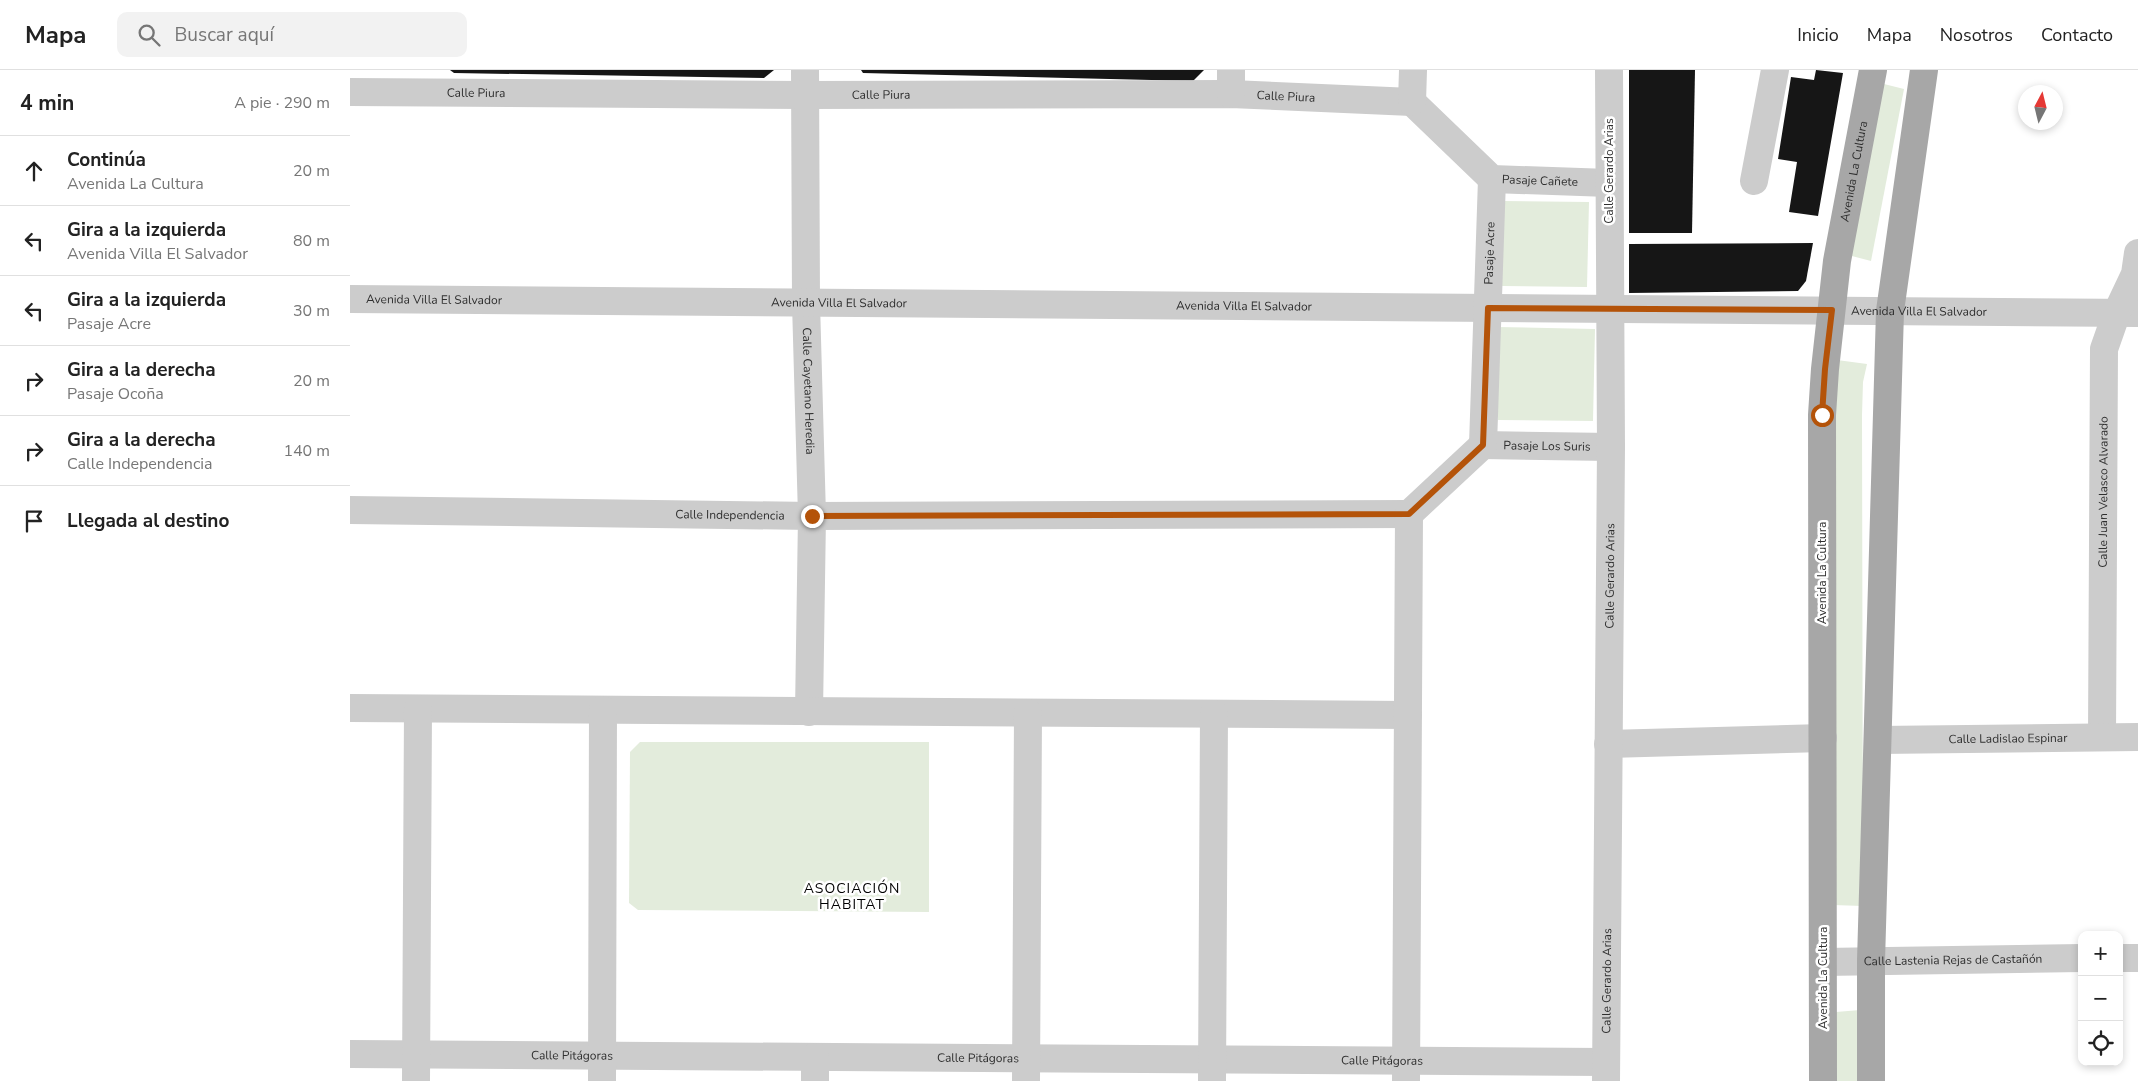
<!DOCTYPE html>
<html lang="es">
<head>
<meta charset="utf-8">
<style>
	:root { --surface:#fff; --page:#f2f2f2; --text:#222; --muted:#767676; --line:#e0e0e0 }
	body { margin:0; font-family:"Nunito Sans",sans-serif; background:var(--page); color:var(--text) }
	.controls { position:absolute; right:15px; bottom:15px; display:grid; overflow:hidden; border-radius:10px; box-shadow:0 2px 8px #0003 }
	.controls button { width:45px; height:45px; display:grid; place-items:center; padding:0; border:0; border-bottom:1px solid var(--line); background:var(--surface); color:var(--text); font:25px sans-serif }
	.compass { position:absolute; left:1668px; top:15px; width:45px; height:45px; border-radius:50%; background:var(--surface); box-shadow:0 2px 8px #0003; rotate:7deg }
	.stop { position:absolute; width:15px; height:15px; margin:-11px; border:4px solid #b45309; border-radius:50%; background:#fff }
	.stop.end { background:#b45309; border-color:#fff; box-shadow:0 1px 5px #0008 }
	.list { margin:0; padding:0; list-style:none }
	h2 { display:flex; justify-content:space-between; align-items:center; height:65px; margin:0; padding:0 20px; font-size:21px }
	h2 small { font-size:16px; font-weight:400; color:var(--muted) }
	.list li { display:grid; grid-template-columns:32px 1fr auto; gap:15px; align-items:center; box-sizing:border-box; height:70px; padding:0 20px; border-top:1px solid var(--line) }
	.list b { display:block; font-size:19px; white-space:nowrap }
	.list p { margin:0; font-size:16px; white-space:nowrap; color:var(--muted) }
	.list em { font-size:16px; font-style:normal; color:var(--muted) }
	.icon { flex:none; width:28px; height:28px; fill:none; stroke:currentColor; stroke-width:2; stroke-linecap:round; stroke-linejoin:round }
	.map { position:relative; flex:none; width:1788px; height:1011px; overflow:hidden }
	header { display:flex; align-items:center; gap:30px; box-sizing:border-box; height:70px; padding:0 25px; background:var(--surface); border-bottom:1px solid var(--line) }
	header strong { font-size:24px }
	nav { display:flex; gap:28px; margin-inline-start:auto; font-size:18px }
	.search { width:350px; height:45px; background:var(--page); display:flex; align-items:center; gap:12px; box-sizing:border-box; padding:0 18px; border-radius:10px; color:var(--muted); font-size:19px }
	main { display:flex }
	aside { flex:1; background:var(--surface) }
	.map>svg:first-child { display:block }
</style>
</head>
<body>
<header>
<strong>Mapa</strong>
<div class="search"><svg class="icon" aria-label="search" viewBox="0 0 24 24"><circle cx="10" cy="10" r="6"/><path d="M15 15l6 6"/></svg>Buscar aquí</div>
<nav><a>Inicio</a><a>Mapa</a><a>Nosotros</a><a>Contacto</a></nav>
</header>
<main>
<aside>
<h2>4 min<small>A pie · 290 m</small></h2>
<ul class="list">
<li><svg class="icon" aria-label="ahead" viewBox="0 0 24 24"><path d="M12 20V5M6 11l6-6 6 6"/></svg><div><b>Continúa</b><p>Avenida La Cultura</p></div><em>20 m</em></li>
<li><svg class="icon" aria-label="left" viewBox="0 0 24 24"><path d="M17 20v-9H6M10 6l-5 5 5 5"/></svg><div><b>Gira a la izquierda</b><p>Avenida Villa El Salvador</p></div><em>80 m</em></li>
<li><svg class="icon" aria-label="left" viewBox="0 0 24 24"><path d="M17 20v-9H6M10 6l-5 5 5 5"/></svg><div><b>Gira a la izquierda</b><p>Pasaje Acre</p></div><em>30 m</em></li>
<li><svg class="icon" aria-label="right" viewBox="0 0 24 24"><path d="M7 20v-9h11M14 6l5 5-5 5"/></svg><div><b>Gira a la derecha</b><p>Pasaje Ocoña</p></div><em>20 m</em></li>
<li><svg class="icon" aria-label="right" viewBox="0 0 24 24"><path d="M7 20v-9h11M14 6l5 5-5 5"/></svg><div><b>Gira a la derecha</b><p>Calle Independencia</p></div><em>140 m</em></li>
<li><svg class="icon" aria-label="arrive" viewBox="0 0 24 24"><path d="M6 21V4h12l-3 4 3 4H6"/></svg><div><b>Llegada al destino</b></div></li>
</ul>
</aside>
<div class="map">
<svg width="1788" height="1011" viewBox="0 0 1788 1011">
	<rect width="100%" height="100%" fill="#fff"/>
	<g fill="#e3ecdc">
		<path d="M1530,13L1554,19L1521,191L1498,185Z"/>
		<path d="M1152,131L1239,132L1237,217L1152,216Z"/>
		<path d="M1146,257L1245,259L1243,351L1148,350Z"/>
		<path d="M1487,290L1517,294L1513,312L1512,345L1513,836L1483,835V345Z"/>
		<path d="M290,672H579V842L288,840L279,833L280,682Z"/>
		<path d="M1510,940V1011H1485L1486,942Z"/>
	</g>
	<g fill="#161616">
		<path d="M100,0H424L414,8L104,3Z"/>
		<path d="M511,0H854L843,11L513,3Z"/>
		<path d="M1279,0H1345L1342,163H1279Z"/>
		<path d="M1466,0L1493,3L1468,146L1439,142L1447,92L1428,89L1441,7L1464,10Z"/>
		<path d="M1463,173L1456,211L1448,221L1279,223V174Z"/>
	</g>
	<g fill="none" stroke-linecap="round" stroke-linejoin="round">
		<g stroke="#ccc" stroke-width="28">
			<path id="s1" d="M455,0L456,233L462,446L459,642"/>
			<path id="s2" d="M0,22L455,25L881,24L1062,32"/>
			<path d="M881,24V0"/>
			<path id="s3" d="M1062,32L1142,109L1259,113"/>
			<path d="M1062,32L1063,0"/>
			<path d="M1404,111L1425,0"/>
			<path id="s4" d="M0,229L1788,243"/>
			<path id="s5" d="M1133,375L1142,109"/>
			<path id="s6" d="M1133,375L1261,377"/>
			<path id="s7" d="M0,440L462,446L1059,444"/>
			<path d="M1059,444L1133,375"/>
			<path d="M0,638L1058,645"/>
			<path id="s8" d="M1752,667L1754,279L1767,242L1785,204L1788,183"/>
			<path id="s9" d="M1528,670L1788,667"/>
			<path d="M1258,674L1473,668"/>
			<path d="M1769,888H1788"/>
			<path id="s10" d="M1473,892L1732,888"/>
			<path id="s11" d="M0,984L1256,992"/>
			<path d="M66,1011L68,639"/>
			<path d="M252,1011L253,640"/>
			<path d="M465,1011V987"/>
			<path d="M676,1011L678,643"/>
			<path d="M862,1011L864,644"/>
			<path d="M1056,1011L1059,444"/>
			<path id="s12" d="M1256,1011L1261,377L1259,0"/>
		</g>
		<g stroke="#a7a7a7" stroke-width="28">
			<path id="s13" d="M1473,1011L1472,345L1475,299L1487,191L1523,0"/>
			<path d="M1521,1011V891L1540,241L1574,0"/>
		</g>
	</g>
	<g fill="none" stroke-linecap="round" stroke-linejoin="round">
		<path stroke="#b45309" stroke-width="6" d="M462,446L1059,444L1133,375L1138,238L1482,240L1475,299L1472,345"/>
	</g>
	<g text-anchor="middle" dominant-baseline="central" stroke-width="5" stroke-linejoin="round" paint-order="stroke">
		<g font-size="12" fill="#2f2f2f" stroke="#fff">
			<text stroke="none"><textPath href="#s2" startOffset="126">Calle Piura</textPath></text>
			<text stroke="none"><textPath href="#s2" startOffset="531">Calle Piura</textPath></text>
			<text stroke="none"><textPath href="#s2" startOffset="936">Calle Piura</textPath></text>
			<text transform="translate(1259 101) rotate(-90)">Calle Gerardo Arias</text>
			<text stroke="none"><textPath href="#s13" startOffset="912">Avenida La Cultura</textPath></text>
			<text stroke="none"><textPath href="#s3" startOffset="159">Pasaje Cañete</textPath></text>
			<text stroke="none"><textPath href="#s5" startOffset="192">Pasaje Acre</textPath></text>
			<text stroke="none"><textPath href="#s4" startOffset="84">Avenida Villa El Salvador</textPath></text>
			<text stroke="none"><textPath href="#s4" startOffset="489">Avenida Villa El Salvador</textPath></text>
			<text stroke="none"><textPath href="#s4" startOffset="894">Avenida Villa El Salvador</textPath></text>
			<text stroke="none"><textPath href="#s4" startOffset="1569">Avenida Villa El Salvador</textPath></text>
			<text stroke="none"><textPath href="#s1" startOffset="321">Calle Cayetano Heredia</textPath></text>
			<text stroke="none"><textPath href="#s6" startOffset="64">Pasaje Los Suris</textPath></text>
			<text stroke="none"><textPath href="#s8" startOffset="245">Calle Juan Velasco Alvarado</textPath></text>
			<text stroke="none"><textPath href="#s7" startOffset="380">Calle Independencia</textPath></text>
			<text transform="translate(1472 503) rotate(-90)">Avenida La Cultura</text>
			<text stroke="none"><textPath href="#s12" startOffset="505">Calle Gerardo Arias</textPath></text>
			<text stroke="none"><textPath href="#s9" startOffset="130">Calle Ladislao Espinar</textPath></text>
			<text stroke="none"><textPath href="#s10" startOffset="130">Calle Lastenia Rejas de Castañón</textPath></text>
			<text transform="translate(1473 908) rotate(-90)">Avenida La Cultura</text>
			<text stroke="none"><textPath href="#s12" startOffset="100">Calle Gerardo Arias</textPath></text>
			<text stroke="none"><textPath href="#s11" startOffset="222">Calle Pitágoras</textPath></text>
			<text stroke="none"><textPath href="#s11" startOffset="628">Calle Pitágoras</textPath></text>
			<text stroke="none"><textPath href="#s11" startOffset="1032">Calle Pitágoras</textPath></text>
		</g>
		<g font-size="14" letter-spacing="1" fill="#000" stroke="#fff">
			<text x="502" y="818">ASOCIACIÓN<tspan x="502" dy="16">HABITAT</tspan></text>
		</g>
	</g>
</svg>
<div class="controls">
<button>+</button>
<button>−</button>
<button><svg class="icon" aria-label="locate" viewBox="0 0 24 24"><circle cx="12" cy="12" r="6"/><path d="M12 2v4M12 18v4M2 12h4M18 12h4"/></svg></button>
</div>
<svg class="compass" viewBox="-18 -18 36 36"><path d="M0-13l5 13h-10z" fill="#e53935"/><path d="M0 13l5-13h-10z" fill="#767676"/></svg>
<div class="stop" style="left:1472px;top:345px"></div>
<div class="stop end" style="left:462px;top:446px"></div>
</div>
</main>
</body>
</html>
